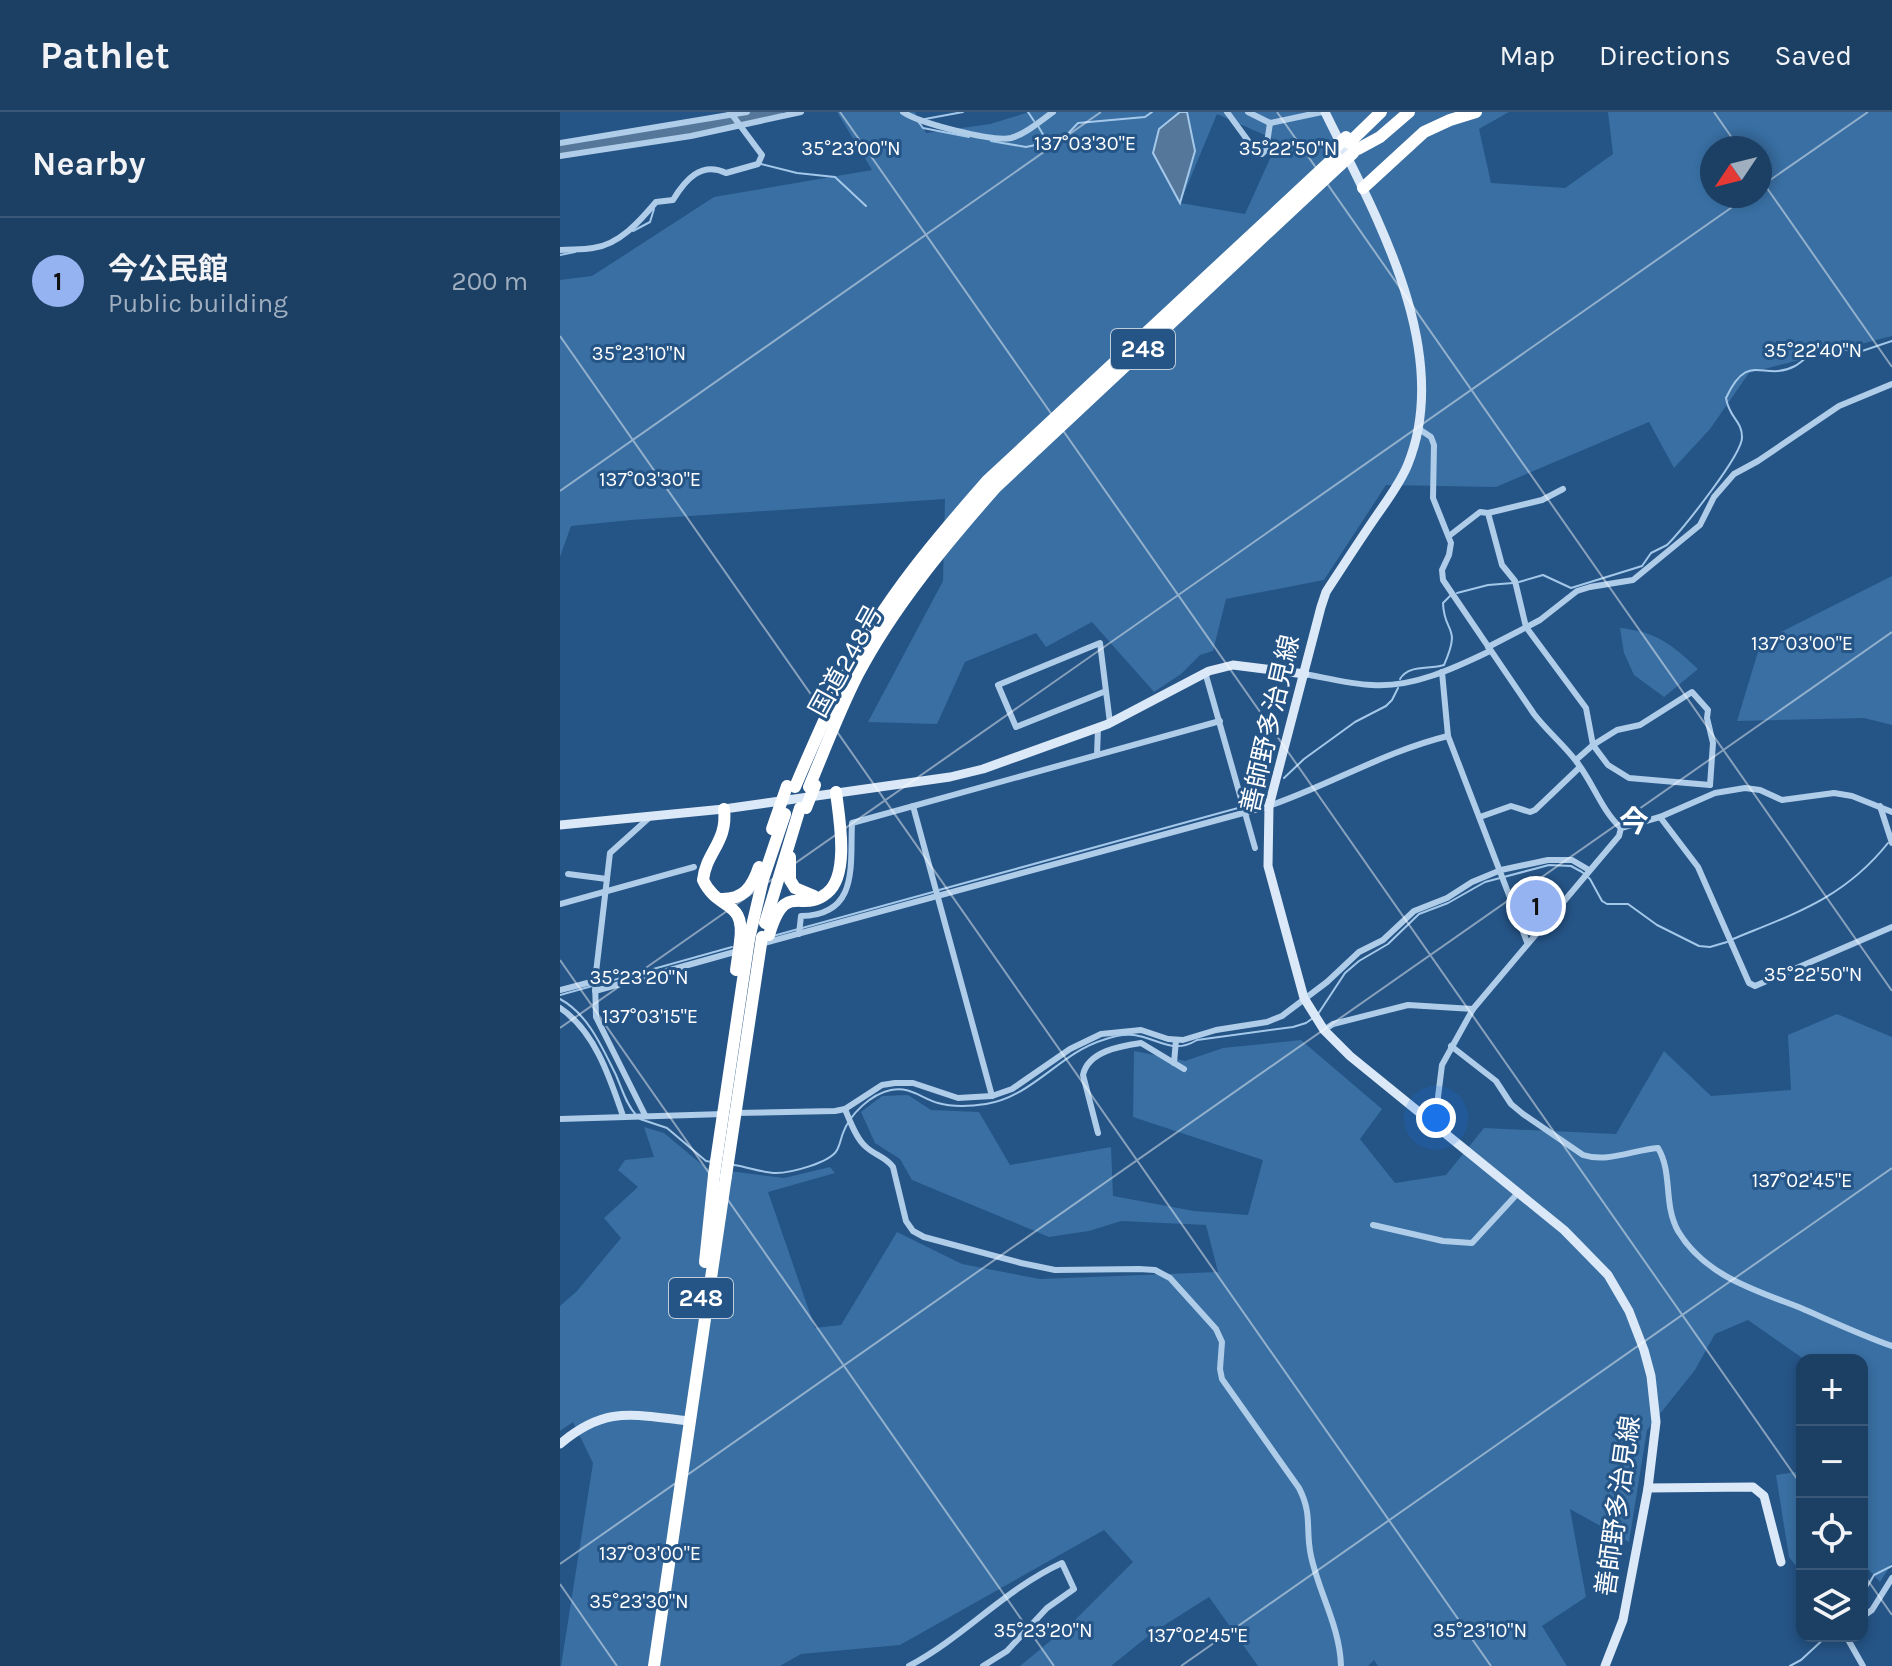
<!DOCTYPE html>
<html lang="en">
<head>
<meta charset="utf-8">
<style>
	:root { --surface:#1c3f64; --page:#294a6d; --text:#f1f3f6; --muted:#a0afbf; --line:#3a5878; --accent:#95b2f1 }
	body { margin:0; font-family:Karla,"Noto Sans JP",sans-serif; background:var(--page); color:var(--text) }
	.controls { position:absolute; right:24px; bottom:24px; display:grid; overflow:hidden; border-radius:16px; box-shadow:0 4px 12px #0003 }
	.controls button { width:72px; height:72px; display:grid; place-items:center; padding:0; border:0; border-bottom:2px solid var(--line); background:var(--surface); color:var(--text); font:40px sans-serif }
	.compass { position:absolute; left:1140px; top:24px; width:72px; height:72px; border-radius:50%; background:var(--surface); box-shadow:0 4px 12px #0003; rotate:235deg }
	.you { position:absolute; left:876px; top:1006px; width:28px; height:28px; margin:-20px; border:6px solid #fff; border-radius:50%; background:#1a73e8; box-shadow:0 0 0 12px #1a73e833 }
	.badge { display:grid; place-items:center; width:52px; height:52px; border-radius:50%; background:var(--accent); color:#111; font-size:26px; font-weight:700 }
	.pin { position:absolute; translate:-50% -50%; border:4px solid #fff; box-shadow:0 2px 8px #0006 }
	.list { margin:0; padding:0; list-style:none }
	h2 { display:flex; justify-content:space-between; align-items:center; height:104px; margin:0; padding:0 32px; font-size:34px }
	h2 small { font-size:26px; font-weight:400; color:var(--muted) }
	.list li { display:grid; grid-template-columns:52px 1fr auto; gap:24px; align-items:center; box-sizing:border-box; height:128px; padding:0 32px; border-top:2px solid var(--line) }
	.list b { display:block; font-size:30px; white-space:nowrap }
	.list p { margin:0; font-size:26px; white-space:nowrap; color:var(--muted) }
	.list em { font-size:26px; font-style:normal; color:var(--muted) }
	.icon { flex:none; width:44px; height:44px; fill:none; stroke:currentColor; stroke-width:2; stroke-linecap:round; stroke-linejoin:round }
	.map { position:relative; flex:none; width:1332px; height:1554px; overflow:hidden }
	header { display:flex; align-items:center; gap:48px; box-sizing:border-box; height:112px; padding:0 40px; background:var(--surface); border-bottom:2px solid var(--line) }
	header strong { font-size:38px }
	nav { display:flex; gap:44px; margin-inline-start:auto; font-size:28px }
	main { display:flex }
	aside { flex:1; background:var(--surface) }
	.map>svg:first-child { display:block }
</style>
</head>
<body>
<header>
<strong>Pathlet</strong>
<nav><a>Map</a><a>Directions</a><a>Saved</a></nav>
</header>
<main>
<aside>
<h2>Nearby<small></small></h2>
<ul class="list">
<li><span class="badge">1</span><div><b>今公民館</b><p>Public building</p></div><em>200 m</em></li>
</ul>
</aside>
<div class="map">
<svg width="1332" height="1554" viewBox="0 0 1332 1554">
	<rect width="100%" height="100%" fill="#255486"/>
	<g fill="#396fa3" fill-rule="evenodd">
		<path d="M277,0H355L366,21L430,12L469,0H949L919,17L931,71L1005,76L1053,42L1048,0H1332V224L1189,261L1150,317L1114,356L1089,310L936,375L826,373L764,468L666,487L653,539L640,543L621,562L594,580L532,510L486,535L476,521L405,550L377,612L308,610L383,469L385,387L71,408L11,414L0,445V168L32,164L154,85L312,58ZM657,2L718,29L685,102L620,91ZM1152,36H1200V84H1152Z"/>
		<path d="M1332,464V613L1304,606L1177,609L1201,530Z"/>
		<path d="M1060,516C1097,520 1111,532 1138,557L1104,585L1074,563L1064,541Z"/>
		<path d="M1277,902L1332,925V1451L1320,1470L1308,1457L1302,1461V1248H1245L1188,1208L1155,1222L1135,1258L1087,1318L1069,1430L1010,1397L1026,1485L982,1514L1007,1554H818L814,1548L808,1554H698L649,1485L592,1521L551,1554H460L512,1511L573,1450L544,1418L340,1533L241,1542L220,1554H1L33,1351L13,1310L0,1319V1194L17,1179L61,1126L44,1106L78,1075L58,1058L65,1048L94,1045L84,1015L104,1021L146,1056L224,1066L270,1055L275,1061L208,1080L255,1216L281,1213L337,1120L402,1152L480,1167L658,1160L646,1113L561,1109L529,1119L489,1125L352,1068L340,1047L315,1031L301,1000L322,984L348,983L371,998L419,1000L450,1053L551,1035L553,1084L634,1099L688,1103L703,1048L573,1005L574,939L625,949L663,936L741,928L822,997L800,1027L835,1071L886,1063L924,1016L1056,1022L1104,939L1151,984L1231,978L1228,923Z"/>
		<path d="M1242,1359V1462L1229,1445L1216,1363Z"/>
	</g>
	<path fill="#579" stroke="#a4c8e9" stroke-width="2" d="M620,0H627L635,39L620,91L593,41L599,17Z"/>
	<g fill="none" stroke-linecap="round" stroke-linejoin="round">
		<g stroke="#a4c8e9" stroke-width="2">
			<path d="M468,0L474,9"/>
			<path d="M365,7L403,0"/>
			<path d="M357,8L363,16L409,25"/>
			<path d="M478,14L487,29"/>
			<path d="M431,29L466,35L503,27L518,11L585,5L592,0"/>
			<path d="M201,52L237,61L275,65L306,94"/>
			<path d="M73,119L90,110L94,97"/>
			<path d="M0,143L15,140"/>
			<path d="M959,470L983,463L1011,476L1082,454L1091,441L1107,433C1122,418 1183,342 1182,325C1182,308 1169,306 1166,286C1189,237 1203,271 1235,254C1244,249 1251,240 1261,234L1299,240L1332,229"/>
			<path d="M897,481L928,473L953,471"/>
			<path d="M840,567C849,552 869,558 884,553C902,512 884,523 883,491L891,483"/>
			<path d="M724,666L744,647L795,610L826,594L832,588L838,576"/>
			<path d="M379,778L689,693L704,684"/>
			<path d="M213,824L373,780"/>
			<path d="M1173,827C1236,801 1284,786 1328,731"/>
			<path d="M0,883L172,835"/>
			<path d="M0,887C28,902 42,935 56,963C62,977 66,992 76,1003"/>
			<path d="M758,902L785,861L799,849L828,832L859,802L888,791L925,770L989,753L1011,754L1022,760L1030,767L1042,789L1047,792H1068L1097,813L1139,834L1150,835L1167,830"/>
			<path d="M80,1007L107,1016L146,1049L152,1050"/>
			<path d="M174,1053C188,1055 203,1061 216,1061C230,1061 270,1051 277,1038C280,1033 281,1026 283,1021C290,1002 311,982 331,978C350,974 361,986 378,991C392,995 412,994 426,992C472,985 500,941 543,928C554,924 567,921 579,924C602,929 614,942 637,928L733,915L746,911L753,906"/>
			<path d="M1302,1484L1314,1463L1332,1454"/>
			<path d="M1230,1554L1241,1548L1267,1524"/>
		</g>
		<path stroke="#579" stroke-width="14" d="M0,36L216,0"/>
		<g stroke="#afcce8" stroke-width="6">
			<path d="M343,0C359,11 432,30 451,26C466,22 480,9 493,0"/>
			<path d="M667,0L697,41L702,42L706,38L710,11"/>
			<path d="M688,0L710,11L762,0"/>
			<path d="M0,31L187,0"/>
			<path d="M0,44L131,24L241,0"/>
			<path d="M0,138C11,137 22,138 33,136C59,133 80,109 96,90L113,88C125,68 141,49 166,61L198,52L202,43L170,0"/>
			<path d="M859,317L871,325L874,333L873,386L891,431L889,443L882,458L883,468L974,602C987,619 1003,632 1016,649C1033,670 1041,698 1061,716"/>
			<path d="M928,401L982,388L1003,377"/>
			<path d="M889,424L920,400L928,401L942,453L955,469L966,515L1026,596L1033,633L1048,653L1069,666L1150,673"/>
			<path d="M928,535L980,508L1017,479L1030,475L1073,468L1140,413L1154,385L1174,362L1198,349L1279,294L1332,272"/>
			<path d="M645,560L695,736"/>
			<path d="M882,560L888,624L967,830"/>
			<path d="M745,562C767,566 790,572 812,573C852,576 895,556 930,539"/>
			<path d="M546,579L456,615L438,573L540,531L550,611"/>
			<path d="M537,643L538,616"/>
			<path d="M1016,648L1033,633L1057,618L1080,613L1132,580L1148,598L1147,606L1153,631L1150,673"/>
			<path d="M353,694L432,984"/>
			<path d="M1320,694L1332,731"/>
			<path d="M920,705L951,694L970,700L975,698L1020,655"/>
			<path d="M1100,705L1138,755L1189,871L1195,874L1332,815"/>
			<path d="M8,762L47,767"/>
			<path d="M0,792L134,755"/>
			<path d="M239,822L241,804C299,803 290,754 292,711L660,609"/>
			<path d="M201,832L709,694C770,673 826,639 888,624"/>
			<path d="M0,878L35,869"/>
			<path d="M35,879L178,839"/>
			<path d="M0,896C35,919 50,966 63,1004"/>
			<path d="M764,918L773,912L848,893L913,897"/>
			<path d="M891,934L936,969L951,992L963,1002L1023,1043C1047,1051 1073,1038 1098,1036C1113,1061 1103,1092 1118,1119C1145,1164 1195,1178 1241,1196C1271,1209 1301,1223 1332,1234"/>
			<path d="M614,951L616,928"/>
			<path d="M285,997C290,1009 296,1026 305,1034C314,1043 326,1045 333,1055L346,1109L353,1119L364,1125L461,1151L495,1158L579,1157L595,1158L610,1166L656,1217L662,1230L660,1257L662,1267L739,1376C753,1403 745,1417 751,1444C759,1481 780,1515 781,1554"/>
			<path d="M175,1001L275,999L285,997L322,973L335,971H353L398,986L432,984L452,977L510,937L541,922L581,918L608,927L623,928L656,918L707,910L722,904L767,870L799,840L823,828L854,799L887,786L912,770L941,758L988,748H1012L1029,758"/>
			<path d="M85,1003L36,905L35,869L50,741L90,705"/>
			<path d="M0,1007L164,1002"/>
			<path d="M869,1007L877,993L882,953L913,897L1059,724L1061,716L1100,705L1155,681L1185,676L1200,678L1222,688L1274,681L1292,684L1332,700"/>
			<path d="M538,1021L523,963C528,939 561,934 581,931L624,957"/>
			<path d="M813,1113L883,1129L912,1131L958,1081"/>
			<path d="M1302,1505L1312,1498L1332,1466"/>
			<path d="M1286,1524L1303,1554"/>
			<path d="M349,1554C404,1525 445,1477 502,1451L514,1477L487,1496L447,1539L423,1554"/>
		</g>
		<g stroke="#dae8f7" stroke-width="9">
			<path d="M765,0C814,100 894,238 848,352C841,370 828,387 817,403C799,429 783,454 766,480L761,495L709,694L708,754L744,886L764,918L790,944L1004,1118L1048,1163L1069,1199L1084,1238L1091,1264L1096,1310L1088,1376L1063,1508L1045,1554"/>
			<path d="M0,713L164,697L390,665L423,657L548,612L649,559L673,553L745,562"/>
			<path d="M0,1332C46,1293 73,1303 129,1309"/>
			<path d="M1088,1376L1193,1375L1204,1384L1221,1450"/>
		</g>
		<g stroke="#fff" stroke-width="12">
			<path d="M789,31L821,0"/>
			<path d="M798,37L820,25L849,0"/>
			<path d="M803,76L864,20L890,8L916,0"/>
			<path d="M235,675C252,635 269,595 289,557C324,488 376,427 427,369L776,44"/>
			<path d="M249,675C265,637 279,599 298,562C334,494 385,433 436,375L780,53"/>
			<path d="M164,697C168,730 146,740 143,768C158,800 186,786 180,830"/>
			<path d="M230,745V768L235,776L254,784"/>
			<path d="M160,787C183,788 192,776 199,755"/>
			<path d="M205,811L240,696"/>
			<path d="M209,823C226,766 241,803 267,781C290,763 279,705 276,680"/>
			<path d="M189,827L203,767L225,702"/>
			<path d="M145,1150L154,1063"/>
			<path d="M94,1554L166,1064"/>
		</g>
		<g stroke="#fff" stroke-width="12">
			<path d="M772,39L786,25"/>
			<path d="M780,53L793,41"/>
			<path d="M246,696L255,673"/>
			<path d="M212,717L227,674"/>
			<path d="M176,858L180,830"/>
			<path d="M154,1063L189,827"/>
			<path d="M166,1064L202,825"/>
		</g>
	</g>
	<path fill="none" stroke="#fff" stroke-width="2" stroke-opacity="0.45" d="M280,0L1242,1374M717,0L1332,879M1154,0L1179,36M1200,66L1332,255M1200,75L1308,0M0,224L931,1554M0,379L541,0M0,848L494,1554M0,916L1188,84M0,1452L1332,520M1302,1460L1332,1503M0,1472L57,1554M621,1554L1332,1056"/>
	<g text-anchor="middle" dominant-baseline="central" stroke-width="6" stroke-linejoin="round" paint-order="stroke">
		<g fill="#255486" stroke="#beccdb" stroke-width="2">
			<rect x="551" y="217" width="64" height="40" rx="6"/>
			<rect x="109" y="1166" width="64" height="40" rx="6"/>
		</g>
		<g font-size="24" font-weight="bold" fill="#fff">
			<text x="583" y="237">248</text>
			<text x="141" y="1186">248</text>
		</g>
		<g font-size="26" fill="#fff" stroke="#255486">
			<text transform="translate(286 549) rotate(-61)">国道248号</text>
			<text transform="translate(710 612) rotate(-77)">善師野多治見線</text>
			<text transform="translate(1058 1394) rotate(-82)">善師野多治見線</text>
		</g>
		<g font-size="30" font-weight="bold" fill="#fff" stroke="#255486">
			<text x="1074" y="710">今</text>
		</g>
	</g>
	<g font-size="20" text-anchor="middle" fill="#fff" stroke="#255486" stroke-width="6" stroke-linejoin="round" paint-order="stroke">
		<text x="525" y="38">137°03'30"E</text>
		<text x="291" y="43">35°23'00"N</text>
		<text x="728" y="43">35°22'50"N</text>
		<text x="1253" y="245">35°22'40"N</text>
		<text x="79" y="248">35°23'10"N</text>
		<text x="90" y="374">137°03'30"E</text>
		<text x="1242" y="538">137°03'00"E</text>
		<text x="1253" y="869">35°22'50"N</text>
		<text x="79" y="872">35°23'20"N</text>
		<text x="90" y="911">137°03'15"E</text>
		<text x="1242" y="1075">137°02'45"E</text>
		<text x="90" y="1448">137°03'00"E</text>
		<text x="79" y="1496">35°23'30"N</text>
		<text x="483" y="1525">35°23'20"N</text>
		<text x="920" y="1525">35°23'10"N</text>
		<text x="638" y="1530">137°02'45"E</text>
	</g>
</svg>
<div class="controls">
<button>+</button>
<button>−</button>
<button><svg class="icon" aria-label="locate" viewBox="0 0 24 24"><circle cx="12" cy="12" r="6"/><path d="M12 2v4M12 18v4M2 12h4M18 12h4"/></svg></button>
<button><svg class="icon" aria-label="layers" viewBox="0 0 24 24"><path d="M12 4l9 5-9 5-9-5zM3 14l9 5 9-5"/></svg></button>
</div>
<svg class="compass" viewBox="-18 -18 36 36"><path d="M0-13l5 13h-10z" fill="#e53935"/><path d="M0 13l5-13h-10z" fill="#a0afbf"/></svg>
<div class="you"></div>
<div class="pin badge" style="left:976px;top:794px">1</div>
</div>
</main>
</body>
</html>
